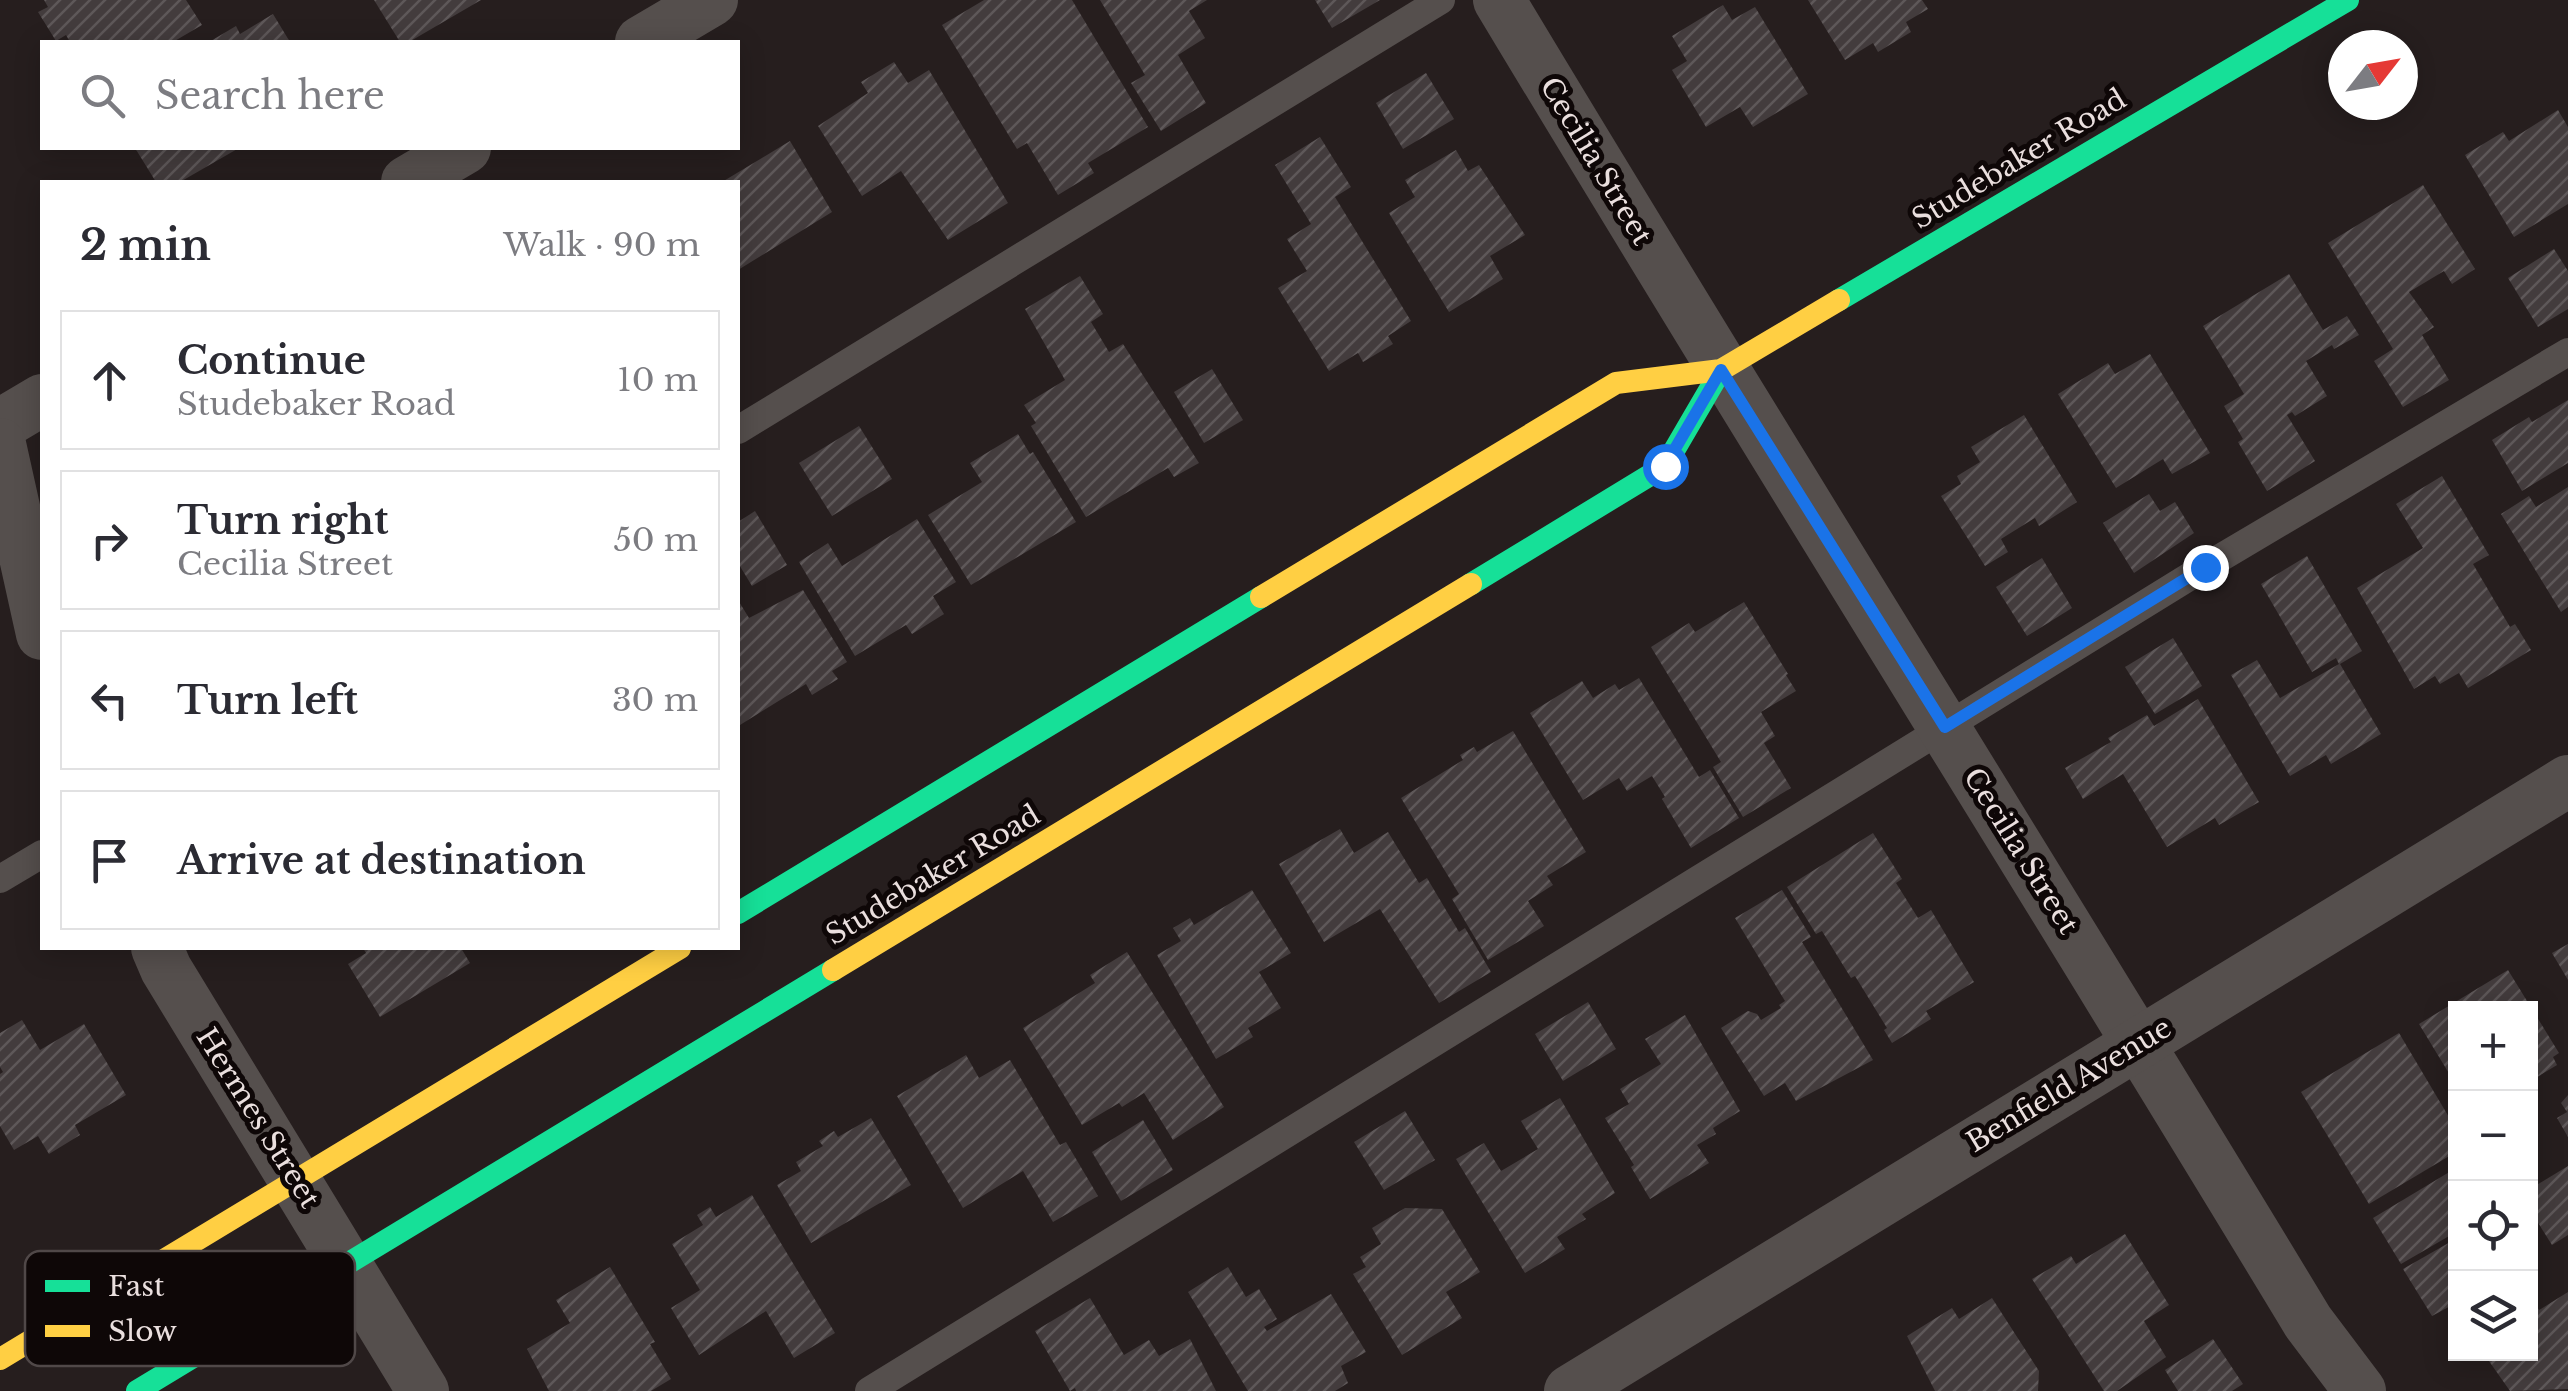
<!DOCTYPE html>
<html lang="en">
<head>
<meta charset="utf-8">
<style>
	:root { --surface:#fff; --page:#f2f2f3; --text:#2b2b33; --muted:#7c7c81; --line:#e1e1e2 }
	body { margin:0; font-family:"Libre Baskerville",serif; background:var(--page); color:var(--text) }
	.controls { position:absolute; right:30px; bottom:30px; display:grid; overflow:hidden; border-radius:0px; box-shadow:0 5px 25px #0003 }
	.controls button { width:90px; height:90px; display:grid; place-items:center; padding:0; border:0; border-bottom:2px solid var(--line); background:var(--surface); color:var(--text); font:50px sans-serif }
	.compass { position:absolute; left:2328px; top:30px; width:90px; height:90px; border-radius:50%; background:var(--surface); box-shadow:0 5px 25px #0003; rotate:59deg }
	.stop { position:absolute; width:30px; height:30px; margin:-22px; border:8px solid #1a73e8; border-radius:50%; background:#fff }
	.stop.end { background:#1a73e8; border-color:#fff; box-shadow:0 2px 10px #0008 }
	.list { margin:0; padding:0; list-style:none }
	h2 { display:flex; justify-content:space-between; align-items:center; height:130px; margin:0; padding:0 40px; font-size:42px }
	h2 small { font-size:32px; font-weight:400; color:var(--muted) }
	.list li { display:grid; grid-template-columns:65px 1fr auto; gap:30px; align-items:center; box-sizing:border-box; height:140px; margin:0 20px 20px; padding:0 20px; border:2px solid var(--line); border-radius:0px }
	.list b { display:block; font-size:38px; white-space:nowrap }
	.list p { margin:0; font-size:32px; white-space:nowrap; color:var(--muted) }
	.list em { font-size:32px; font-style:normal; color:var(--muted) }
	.icon { flex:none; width:55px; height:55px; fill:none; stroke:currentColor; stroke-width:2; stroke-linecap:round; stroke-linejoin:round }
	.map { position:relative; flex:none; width:2568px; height:1391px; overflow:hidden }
	.search { position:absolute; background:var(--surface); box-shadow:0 5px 25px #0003; left:40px; top:40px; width:700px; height:110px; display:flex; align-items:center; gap:25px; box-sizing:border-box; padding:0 35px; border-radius:0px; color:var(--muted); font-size:38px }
	.panel { position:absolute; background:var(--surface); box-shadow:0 5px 25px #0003; left:40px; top:180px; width:700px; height:770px; border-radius:0px }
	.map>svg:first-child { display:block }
</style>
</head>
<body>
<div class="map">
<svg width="2568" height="1391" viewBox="0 0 2568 1391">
	<defs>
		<pattern id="building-hatch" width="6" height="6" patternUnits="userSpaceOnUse" patternTransform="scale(2.5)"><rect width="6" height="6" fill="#433c3d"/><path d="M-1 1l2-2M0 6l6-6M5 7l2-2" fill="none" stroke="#5e5859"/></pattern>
	</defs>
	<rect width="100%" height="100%" fill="#261e1e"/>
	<g fill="url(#building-hatch)">
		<path d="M44,0H186L202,25L173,42H70L66,35L56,41L38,12L48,7Z"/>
		<path d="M374,0H481L409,42H400Z"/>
		<path d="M984,0H1072L1148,127L1088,163L1094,173L1058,195L1027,143L1017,149L942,25Z"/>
		<path d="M1100,0H1207L1189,11L1205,38L1178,55L1206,103L1161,131L1131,83L1145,75Z"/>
		<path d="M1315,0H1380L1332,28Z"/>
		<path d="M1808,0H1922L1928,9L1906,22L1911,32L1878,52L1873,43L1845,60Z"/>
		<path d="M1723,5L1732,20L1755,7L1808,94L1753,127L1740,107L1706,127L1672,70L1687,61L1672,36Z"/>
		<path d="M273,14L290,42H209L236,26L240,34Z"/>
		<path d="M894,62L908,83L929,70L1008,203L948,240L901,171L862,196L818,126L868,93L861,82Z"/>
		<path d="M1426,73L1454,119L1403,149L1376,103Z"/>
		<path d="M2558,110L2568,127V204L2514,237L2465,155L2503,132L2509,141Z"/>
		<path d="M1320,137L1351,187L1335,197L1411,321L1388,336L1393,344L1363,362L1358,353L1329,371L1278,288L1307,271L1287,239L1311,224L1275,165Z"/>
		<path d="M790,141L832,212L738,270V182H722Z"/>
		<path d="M135,148H239L180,182H156Z"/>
		<path d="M1456,150L1468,171L1479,165L1525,235L1490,256L1503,279L1449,312L1389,213L1415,197L1405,180Z"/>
		<path d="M2423,185L2475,269L2452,284L2444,271L2409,292L2434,327L2422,335L2449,380L2403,407L2374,361L2393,349L2328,243Z"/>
		<path d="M2554,249L2568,271V309L2538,327L2508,278Z"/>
		<path d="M2289,274L2323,330L2347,316L2359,335L2334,349L2332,345L2306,361L2327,396L2295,416L2292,412L2287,415L2315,461L2267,491L2238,442L2243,439L2224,406L2244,394L2203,326Z"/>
		<path d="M1080,276L1103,314L1091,322L1109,352L1123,344L1199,463L1174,477L1168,468L1086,517L1031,426L1036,423L1024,405L1065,380L1025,309Z"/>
		<path d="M2150,354L2210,453L2172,474L2163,459L2116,488L2058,394L2108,363L2115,374Z"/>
		<path d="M1212,369L1243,420L1204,443L1174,392Z"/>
		<path d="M2568,400V463L2522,491L2492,440L2529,417L2532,422Z"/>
		<path d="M2024,415L2077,502L2039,526L2035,518L2001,539L2008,552L1985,566L1941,496L1961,484L1957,476L1980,462L1971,447Z"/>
		<path d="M859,426L892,479L832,516L799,463Z"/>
		<path d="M1018,434L1030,454L1033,452L1076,522L971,585L928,515L982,482L970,463Z"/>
		<path d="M2442,476L2489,555L2473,564L2510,627L2515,624L2531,650L2468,688L2459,673L2440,684L2435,676L2414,689L2357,588L2423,548L2396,504Z"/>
		<path d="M2568,487V607L2561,612L2501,514L2529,496L2536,507Z"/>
		<path d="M2149,494L2160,511L2175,502L2194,533L2134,573L2103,523Z"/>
		<path d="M755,511L787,565L752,586L738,563V522Z"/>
		<path d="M917,519L956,582L933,596L944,614L912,634L906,625L855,656L799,562L828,543L842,566Z"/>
		<path d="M2307,556L2362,651L2340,664L2381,734L2331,764L2326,755L2290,776L2231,675L2257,660L2280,698L2339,664L2336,658L2312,672L2261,584Z"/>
		<path d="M2042,558L2072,608L2027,636L1996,587Z"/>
		<path d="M803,590L847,662L832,671L838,679L812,695L806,684L740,725L738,600L749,618Z"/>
		<path d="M1744,602L1788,674L1786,675L1796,691L1761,712L1775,736L1764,743L1791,788L1743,817L1713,767L1721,762L1651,647L1689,623L1695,632Z"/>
		<path d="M2173,638L2202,686L2155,714L2125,667Z"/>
		<path d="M1639,678L1699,777L1710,770L1739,818L1691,848L1662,799L1665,797L1652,776L1627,791L1619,778L1583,800L1530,713L1582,681L1593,698L1615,684L1619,690Z"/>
		<path d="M2198,699L2259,802L2219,825L2215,818L2167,847L2123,774L2083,799L2065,768L2111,742L2108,738L2147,715L2154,726Z"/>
		<path d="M1513,731L1586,852L1547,876L1553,885L1528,901L1544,926L1488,960L1452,899L1459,894L1401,798L1463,760L1460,755L1474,747L1477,752Z"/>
		<path d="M1340,829L1354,853L1388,832L1419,883L1427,878L1459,932L1465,928L1491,972L1439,1003L1380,909L1324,942L1279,864Z"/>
		<path d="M1873,833L1902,879L1896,883L1918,918L1931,910L1974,982L1926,1011L1931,1019L1892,1043L1884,1030L1887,1028L1855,976L1851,978L1822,931L1816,934L1787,887Z"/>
		<path d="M1252,890L1291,953L1259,972L1281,1008L1248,1028L1253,1037L1216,1059L1157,955L1181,941L1173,928L1190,918L1194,925Z"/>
		<path d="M1782,890L1811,937L1802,942L1873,1060L1796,1101L1785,1083L1764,1096L1721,1028L1748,1011L1757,1014L1761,1020L1781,1008L1779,1005L1785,1001L1735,918Z"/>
		<path d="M2568,944V980L2552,953Z"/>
		<path d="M363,948H461L470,963L380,1017L348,964L366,953Z"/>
		<path d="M1127,952L1224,1107L1173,1140L1144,1093L1122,1107L1119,1103L1082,1125L1023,1028L1095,983L1090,975Z"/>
		<path d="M2508,970L2559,1053L2553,1057L2557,1065L2534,1079L2530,1073V1008H2456V1085L2419,1024Z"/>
		<path d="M1588,1002L1616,1049L1563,1081L1535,1034Z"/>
		<path d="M1685,1015L1740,1111L1713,1128L1716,1134L1697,1145L1709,1163L1650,1199L1631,1167L1634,1165L1605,1118L1629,1104L1620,1089L1661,1064L1645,1039Z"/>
		<path d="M22,1020L40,1050L84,1024L126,1095L75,1125L80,1135L49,1154L38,1136L14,1150L0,1126V1074L3,1072L0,1067V1033Z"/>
		<path d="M2399,1033L2456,1129V1152L2369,1204L2301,1092Z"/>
		<path d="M966,1055L979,1078L1010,1060L1060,1145L1066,1142L1098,1196L1053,1222L1023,1171L963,1208L897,1096Z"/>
		<path d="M2568,1095V1137L2557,1118L2567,1112L2561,1103Z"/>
		<path d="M1560,1098L1615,1193L1582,1214L1586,1219L1557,1237L1565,1249L1525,1273L1456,1159L1484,1143L1501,1171L1538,1149L1521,1121Z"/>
		<path d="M1405,1111L1435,1160L1384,1190L1354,1142Z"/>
		<path d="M871,1118L911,1185L811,1243L777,1185L801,1171L796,1162L823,1146L819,1141L834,1131L838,1137Z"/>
		<path d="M1143,1120L1173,1170L1121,1201L1092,1152Z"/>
		<path d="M2568,1166V1235L2552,1245L2530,1210V1189Z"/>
		<path d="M2456,1168V1232L2401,1264L2373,1218Z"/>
		<path d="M752,1195L835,1333L794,1358L766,1311L699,1355L671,1308L700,1290L672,1244L703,1225L697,1215L710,1207L716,1217Z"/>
		<path d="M1405,1208L1442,1209L1480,1272L1446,1292L1462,1318L1402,1355L1353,1274L1366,1267L1360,1257L1381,1244L1372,1228Z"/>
		<path d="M2125,1234L2169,1305L2144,1321L2166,1357L2117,1391H2104L2032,1279L2071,1256L2076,1264Z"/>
		<path d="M2452,1241L2456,1247V1303L2432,1316L2403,1269Z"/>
		<path d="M610,1267L655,1342L650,1344L671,1379L651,1391H549L527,1349L570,1323L556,1300Z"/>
		<path d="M1228,1267L1246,1297L1259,1289L1277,1319L1264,1327L1267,1331L1331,1294L1366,1352L1341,1366L1348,1383L1335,1391H1248L1188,1292Z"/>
		<path d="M2568,1292V1389L2510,1391L2484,1354H2530V1296L2539,1310Z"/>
		<path d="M1090,1298L1124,1355L1149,1340L1159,1356L1190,1339L1216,1391H1076L1075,1388L1070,1391L1035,1331Z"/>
		<path d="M1992,1298L2039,1371L2038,1391H1935L1907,1336L1952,1308L1959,1319Z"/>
		<path d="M2213,1339L2243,1384L2232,1391H2178L2165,1370Z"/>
	</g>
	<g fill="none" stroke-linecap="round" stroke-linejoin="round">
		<g stroke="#554f4d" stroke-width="28">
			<path d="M738,430L1441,0"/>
			<path d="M0,879L42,854"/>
			<path d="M869,1391L2205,567L2568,352"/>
		</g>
		<g stroke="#554f4d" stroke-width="52">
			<path d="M1499,0C1765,443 2041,880 2308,1322L2360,1391"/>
			<path d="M641,42L712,0"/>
			<path d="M407,182L465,148"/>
			<path d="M0,425L42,400"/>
			<path d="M0,444L42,634"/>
			<path d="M157,948L166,969L423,1391"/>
			<path d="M1570,1391L2568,781"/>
		</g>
		<g stroke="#16e098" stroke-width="22">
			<path d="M1839,300L2348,0"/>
			<path d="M1471,584L1665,466L1721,370"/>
			<path d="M738,913L1261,597"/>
			<path d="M137,1391L833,970"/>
		</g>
		<g stroke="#ffcf43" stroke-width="22">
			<path d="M1261,597L1616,383L1721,370L1839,300"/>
			<path d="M833,970L1471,584"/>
			<path d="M0,1359L680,948"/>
		</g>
	</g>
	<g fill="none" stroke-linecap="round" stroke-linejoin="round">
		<path stroke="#1a73e8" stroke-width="12" d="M1665,466L1721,370L1945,727L2205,567"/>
	</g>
	<g text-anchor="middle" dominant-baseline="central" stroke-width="10" stroke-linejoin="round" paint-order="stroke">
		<g font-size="28" fill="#eadfde" stroke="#0e0707">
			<text transform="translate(2019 159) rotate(-31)">Studebaker Road</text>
			<text transform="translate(1596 161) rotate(59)">Cecilia Street</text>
			<text transform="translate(2021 851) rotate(58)">Cecilia Street</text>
			<text transform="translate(933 875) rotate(-31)">Studebaker Road</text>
			<text transform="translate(2069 1085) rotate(-31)">Benfield Avenue</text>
			<text transform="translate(258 1118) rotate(58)">Hermes Street</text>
		</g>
	</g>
	<rect x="25" y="1251" width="330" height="115" rx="15" fill="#0e0707" stroke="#504848" stroke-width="2.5"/>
	<rect x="45" y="1280" width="45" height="12" fill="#16e098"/>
	<rect x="45" y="1325" width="45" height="12" fill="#ffcf43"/>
	<g font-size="28" fill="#eadfde">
		<text x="108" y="1296">Fast</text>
		<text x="108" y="1341">Slow</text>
	</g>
</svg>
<div class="controls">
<button>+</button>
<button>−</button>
<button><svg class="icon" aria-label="locate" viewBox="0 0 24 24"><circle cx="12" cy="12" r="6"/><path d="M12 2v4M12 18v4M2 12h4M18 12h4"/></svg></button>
<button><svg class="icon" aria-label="layers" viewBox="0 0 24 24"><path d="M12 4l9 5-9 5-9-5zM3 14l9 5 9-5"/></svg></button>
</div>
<svg class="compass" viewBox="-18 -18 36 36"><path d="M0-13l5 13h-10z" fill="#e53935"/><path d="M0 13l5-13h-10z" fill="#7c7c81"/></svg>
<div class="stop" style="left:1665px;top:466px"></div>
<div class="stop end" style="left:2205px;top:567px"></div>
<div class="search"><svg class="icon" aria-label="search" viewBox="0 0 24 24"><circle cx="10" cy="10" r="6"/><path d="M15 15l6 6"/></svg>Search here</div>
<section class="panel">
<h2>2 min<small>Walk · 90 m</small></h2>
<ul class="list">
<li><svg class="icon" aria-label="ahead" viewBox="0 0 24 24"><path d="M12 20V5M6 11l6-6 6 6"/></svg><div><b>Continue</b><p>Studebaker Road</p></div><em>10 m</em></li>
<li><svg class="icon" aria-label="right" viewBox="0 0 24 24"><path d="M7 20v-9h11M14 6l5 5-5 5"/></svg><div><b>Turn right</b><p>Cecilia Street</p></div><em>50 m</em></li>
<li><svg class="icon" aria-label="left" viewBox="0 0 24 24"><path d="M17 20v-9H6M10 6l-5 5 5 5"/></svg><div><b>Turn left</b></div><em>30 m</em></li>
<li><svg class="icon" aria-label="arrive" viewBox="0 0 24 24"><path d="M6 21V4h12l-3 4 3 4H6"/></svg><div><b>Arrive at destination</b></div></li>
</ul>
</section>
</div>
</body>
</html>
